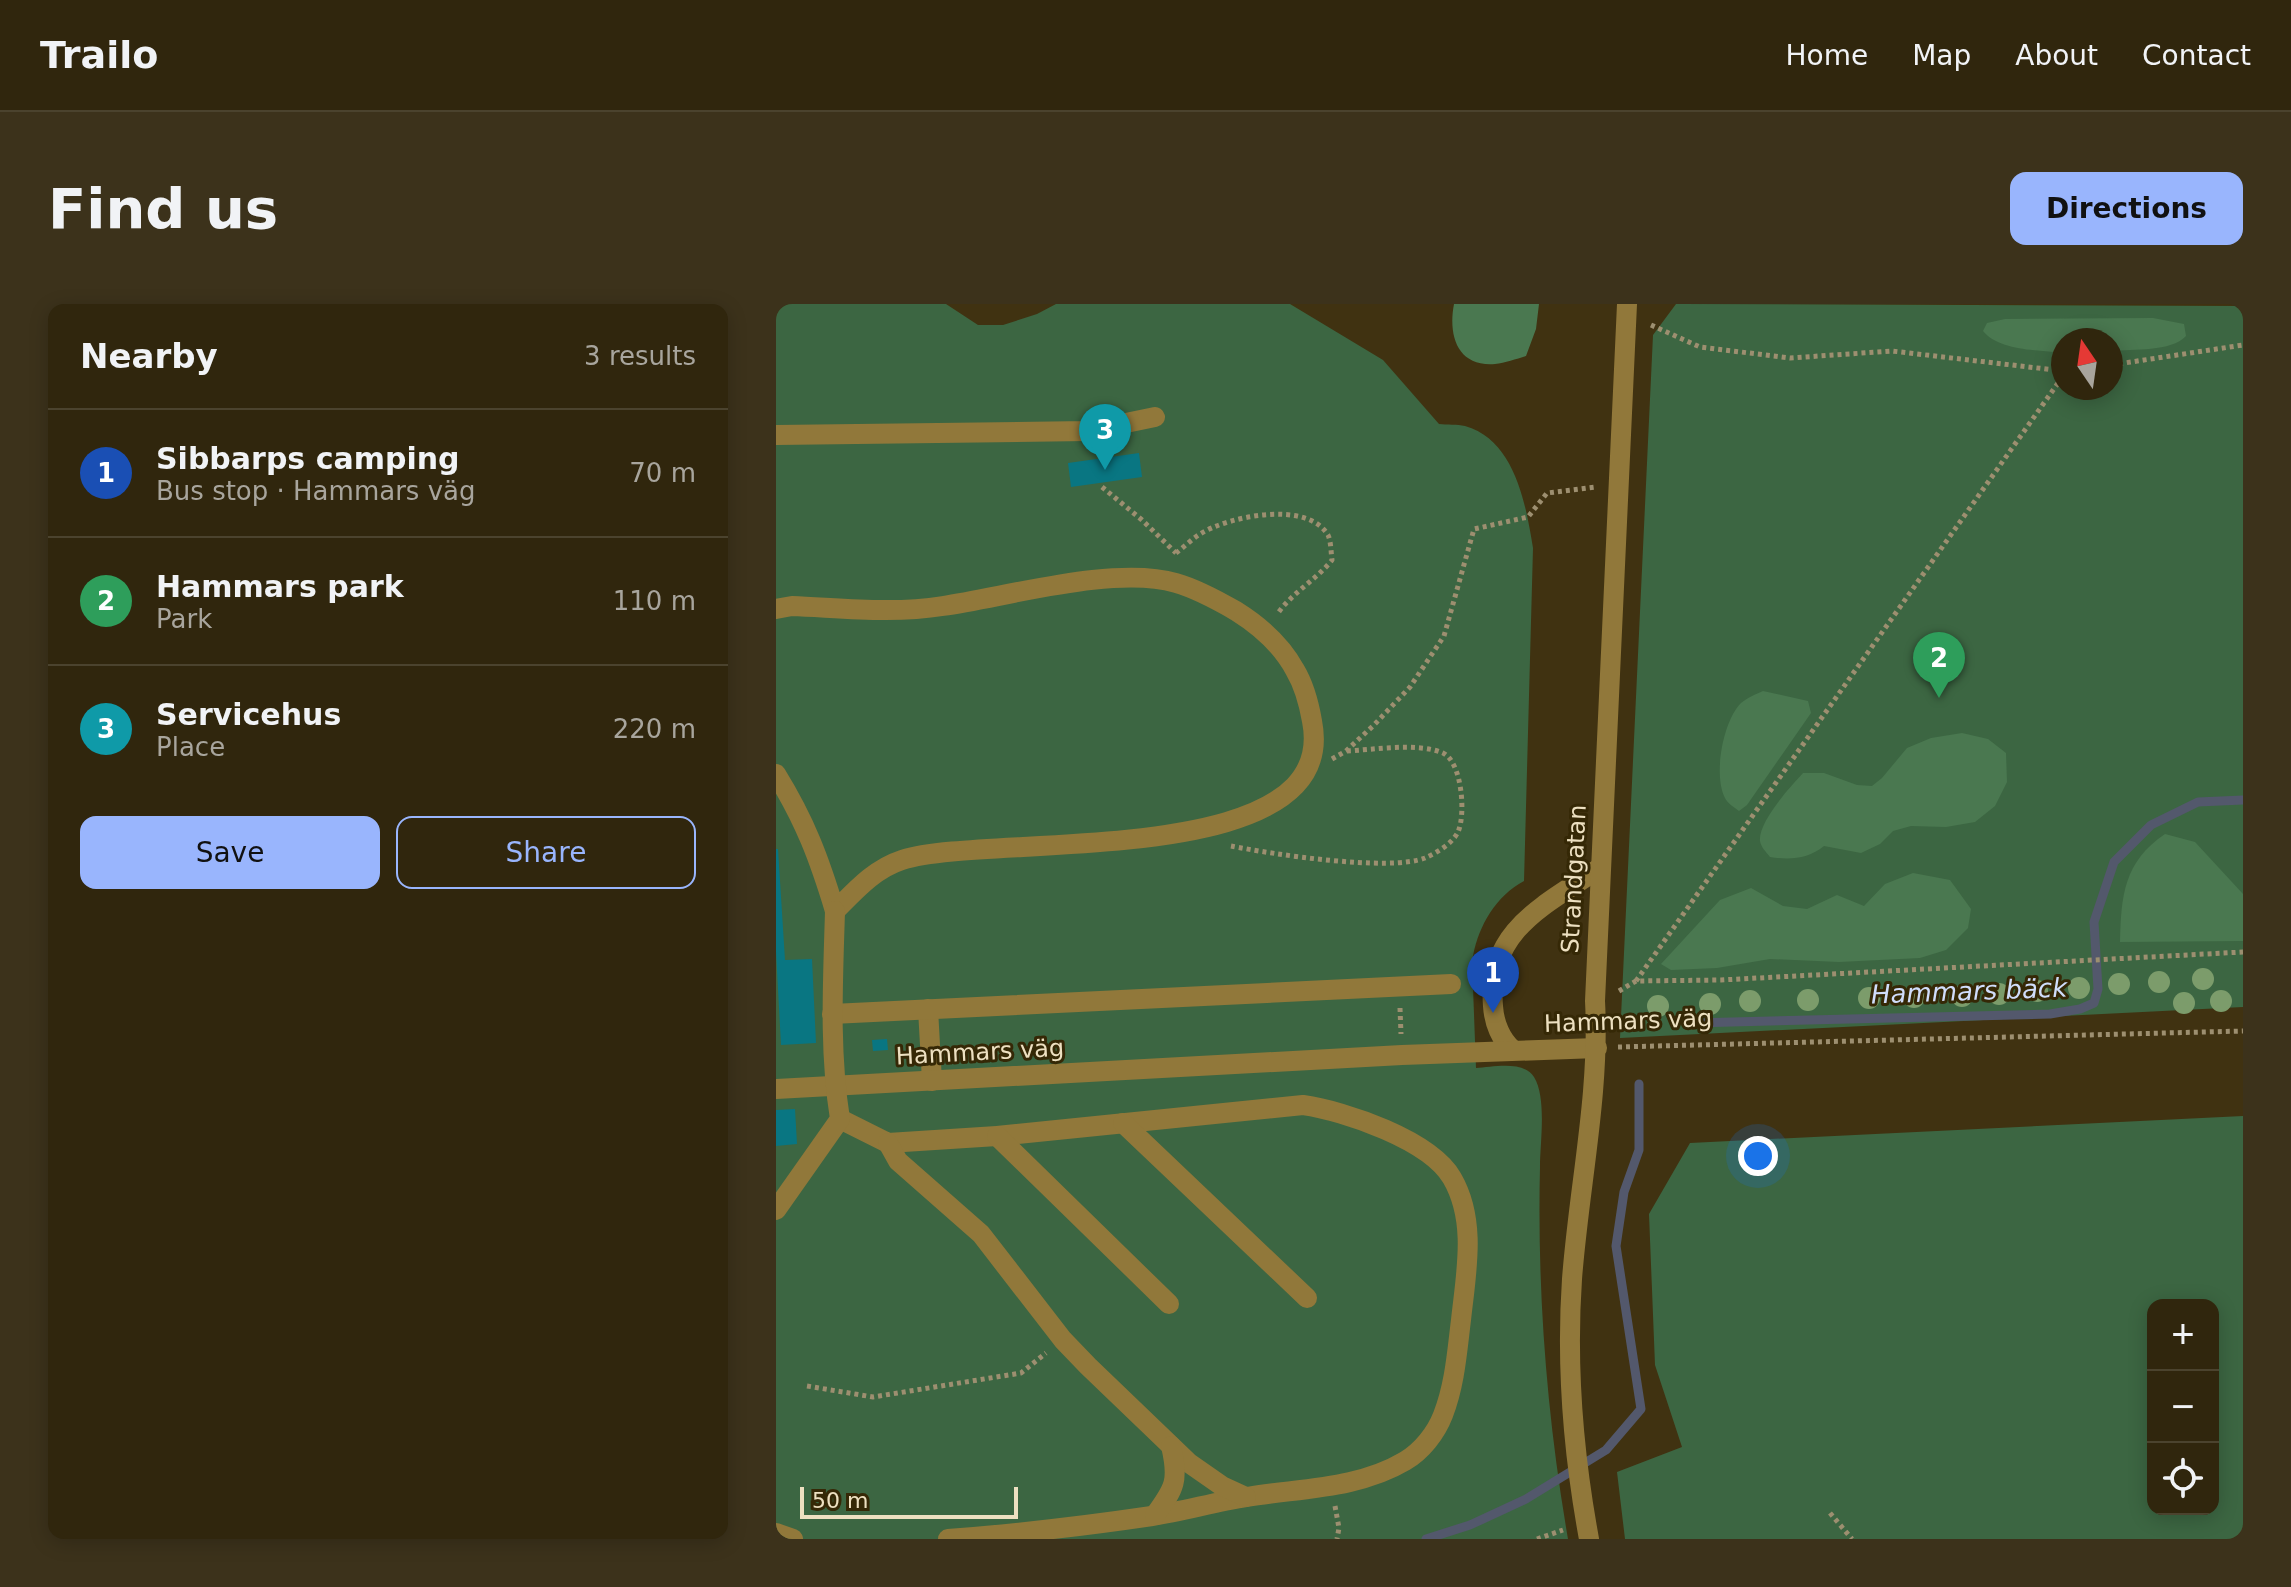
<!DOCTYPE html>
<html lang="en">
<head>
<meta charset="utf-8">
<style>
	:root { --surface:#30260d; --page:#3c321b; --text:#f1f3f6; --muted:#a8a59d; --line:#4b432e; --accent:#99b5fd }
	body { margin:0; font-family:"DejaVu Sans",sans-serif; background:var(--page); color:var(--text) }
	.controls { position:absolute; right:24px; bottom:24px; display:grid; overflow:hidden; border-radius:16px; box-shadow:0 4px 20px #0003 }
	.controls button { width:72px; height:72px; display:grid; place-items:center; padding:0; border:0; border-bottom:2px solid var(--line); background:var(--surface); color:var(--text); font:40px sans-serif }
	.compass { position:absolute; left:1275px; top:24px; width:72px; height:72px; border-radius:50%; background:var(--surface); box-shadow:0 4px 20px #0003; rotate:347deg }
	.scale { position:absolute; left:24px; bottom:20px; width:218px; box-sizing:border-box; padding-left:8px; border:4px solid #ede0c1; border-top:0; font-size:22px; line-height:28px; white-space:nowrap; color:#ede0c1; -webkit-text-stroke:6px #352806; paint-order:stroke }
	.you { position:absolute; left:982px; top:852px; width:28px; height:28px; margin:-20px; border:6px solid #fff; border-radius:50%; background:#1a73e8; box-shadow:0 0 0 12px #1a73e833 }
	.badge { display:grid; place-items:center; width:52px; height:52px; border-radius:50%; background:var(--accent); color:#fff; font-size:26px; font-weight:700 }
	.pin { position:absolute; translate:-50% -66px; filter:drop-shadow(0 2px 4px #0008) }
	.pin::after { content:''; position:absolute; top:42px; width:28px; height:24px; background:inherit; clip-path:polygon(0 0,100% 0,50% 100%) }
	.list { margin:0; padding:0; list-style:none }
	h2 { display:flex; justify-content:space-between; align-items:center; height:104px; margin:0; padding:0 32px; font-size:34px }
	h2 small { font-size:26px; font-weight:400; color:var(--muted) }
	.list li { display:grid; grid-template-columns:52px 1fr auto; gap:24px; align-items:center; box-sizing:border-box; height:128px; padding:0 32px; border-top:2px solid var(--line) }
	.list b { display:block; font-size:30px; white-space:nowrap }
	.list p { margin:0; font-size:26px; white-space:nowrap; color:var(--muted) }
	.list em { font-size:26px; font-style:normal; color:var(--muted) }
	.actions { display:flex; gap:16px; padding:24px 32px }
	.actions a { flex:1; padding:18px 0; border:2px solid var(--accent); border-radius:16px; text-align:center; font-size:28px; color:var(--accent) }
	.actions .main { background:var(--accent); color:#111 }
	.icon { flex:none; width:44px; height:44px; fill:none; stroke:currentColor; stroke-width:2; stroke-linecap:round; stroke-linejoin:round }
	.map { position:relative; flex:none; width:1467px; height:1235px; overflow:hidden; border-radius:16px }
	header { display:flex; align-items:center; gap:48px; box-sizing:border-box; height:112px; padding:0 40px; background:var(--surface); border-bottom:2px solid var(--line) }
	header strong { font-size:38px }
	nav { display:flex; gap:44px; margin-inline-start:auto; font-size:28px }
	.intro { display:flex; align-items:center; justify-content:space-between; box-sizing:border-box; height:192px; padding:0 48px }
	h1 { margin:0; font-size:56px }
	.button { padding:20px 36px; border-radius:16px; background:var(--accent); color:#111; font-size:28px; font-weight:700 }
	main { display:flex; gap:48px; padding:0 48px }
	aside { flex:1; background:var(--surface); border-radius:16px; box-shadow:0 4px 20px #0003 }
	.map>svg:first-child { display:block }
</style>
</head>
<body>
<header>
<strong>Trailo</strong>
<nav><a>Home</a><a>Map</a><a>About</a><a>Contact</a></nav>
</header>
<div class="intro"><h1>Find us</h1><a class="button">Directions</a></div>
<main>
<aside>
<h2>Nearby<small>3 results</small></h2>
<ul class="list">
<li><span class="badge" style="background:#1a4fb4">1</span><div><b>Sibbarps camping</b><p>Bus stop · Hammars väg</p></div><em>70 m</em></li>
<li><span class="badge" style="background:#2e9e5b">2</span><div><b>Hammars park</b><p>Park</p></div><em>110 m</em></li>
<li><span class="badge" style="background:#0f9aa8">3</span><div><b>Servicehus</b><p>Place</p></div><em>220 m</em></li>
</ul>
<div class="actions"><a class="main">Save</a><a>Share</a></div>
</aside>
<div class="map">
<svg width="1467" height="1235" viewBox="0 0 1467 1235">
	<rect width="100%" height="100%" fill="#403211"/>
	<g fill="#3c6642" fill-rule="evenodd">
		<path d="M0,0H170L202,21H227L261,10L280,0H514L607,56L663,120C671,121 681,120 689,122C739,136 750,201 757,244L748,577C720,592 703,621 697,652C695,662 697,673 697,683C698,710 699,737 700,764C717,763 747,756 758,773C771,794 764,839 764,863C761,988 771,1113 792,1235H0Z"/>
		<path d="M900,0L1467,2V703L844,734L877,31ZM1287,36H1335V84H1287Z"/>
		<path d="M1467,812V1235H849L841,1168L906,1143L879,1061L873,910L914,839ZM1377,1001H1437V1205H1377Z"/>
	</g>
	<g fill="#4a7850">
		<path d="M678,0H763L760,25L750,52C740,55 729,59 719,60C681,63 672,31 678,0Z"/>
		<path d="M1377,14L1408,20L1410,32C1395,48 1357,45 1335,47V36H1287V49C1263,46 1223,47 1207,27L1211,19L1229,15Z"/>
		<path d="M987,387L1032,397L1035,409L971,501L963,507C958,503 951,499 949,494C937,471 947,417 965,399C971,394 980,390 987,387Z"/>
		<path d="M1186,429L1212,435L1230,449L1231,478L1219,502L1199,518L1170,523L1135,522L1117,527L1104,540L1085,549L1048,542C1032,555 1014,556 994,553C990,548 985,543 984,537C982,518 1014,483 1027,469H1048L1081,481L1096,482L1106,474L1131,444L1155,434Z"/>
		<path d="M1389,530L1419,538L1467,590V637L1344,638C1345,591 1348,558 1389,530Z"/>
		<path d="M1137,569L1174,576L1195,605L1192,624L1170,646L1144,654L1063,658L994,655L941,664L895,666L885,660L944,596L975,584L1007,602L1031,605L1061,591L1088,602L1109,580Z"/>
	</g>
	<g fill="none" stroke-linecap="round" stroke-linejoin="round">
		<g stroke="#53586c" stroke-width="9">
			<path d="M917,719L1274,710L1304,705L1318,699L1322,685L1318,618L1338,558L1375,521L1422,498L1467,496"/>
			<path d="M650,1235L694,1221L750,1195L830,1146L865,1105L840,942L848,888L863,846V780"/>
		</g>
	</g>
	<g fill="#097682">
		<path d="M363,149L366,173L295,183L292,159Z"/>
		<path d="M0,545H2L9,656L36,655L40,739L5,741L0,648Z"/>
		<path d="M111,735L112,746L97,747L96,736Z"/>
		<path d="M19,805L21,840L0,842V806Z"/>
	</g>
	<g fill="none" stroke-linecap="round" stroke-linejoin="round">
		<g stroke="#9d8f70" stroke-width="5" stroke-dasharray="4 4" stroke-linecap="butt">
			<path d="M875,21L924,43L1014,54L1116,47L1287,67"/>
			<path d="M1335,61L1467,41"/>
			<path d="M326,183L366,216L400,249"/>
			<path d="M400,249C408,243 416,235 424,230C453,212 531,196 552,231C555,237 555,249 556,256C540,276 517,288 502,309"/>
			<path d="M556,455L570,447L598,421L634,383L668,332L698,225L752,213L771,189L820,183"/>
			<path d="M455,542C495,550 613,568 649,554C660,549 676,540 682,528C690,510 686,458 667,449C641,438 597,446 570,447"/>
			<path d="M860,677L1287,72"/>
			<path d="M843,687L860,677L945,676L1467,648"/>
			<path d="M624,704L625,730"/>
			<path d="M842,743L1467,727"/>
			<path d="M31,1082L97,1093L245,1069L270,1049"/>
			<path d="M559,1202L563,1224L561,1235"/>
			<path d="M1054,1209L1076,1235"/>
			<path d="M761,1235L787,1226"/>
		</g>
		<g stroke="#91783a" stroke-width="20">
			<path d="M0,131L311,127L379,113"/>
			<path d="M0,305L16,302C66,304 117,310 167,302C230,293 339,261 400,279C421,285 441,296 460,307C484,322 505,340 519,366C528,381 533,400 536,417C566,569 212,528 126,556C98,565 79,587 59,607C43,554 29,517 0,470"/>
			<path d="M152,705L156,777"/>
			<path d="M56,710L675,680"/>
			<path d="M737,746C725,736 718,719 717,702C711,625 770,601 825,563"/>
			<path d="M0,785L626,751L821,744"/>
			<path d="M64,815L112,839L221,832L527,801C569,807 654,836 676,874C701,917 690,969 685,1016C681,1048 679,1080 667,1111C660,1129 646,1147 629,1157C582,1185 524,1184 471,1193C439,1198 408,1207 376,1212C308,1222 240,1230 172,1235"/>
			<path d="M347,819L531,994"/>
			<path d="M221,832L393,1000"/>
			<path d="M112,839L122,857L205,930L287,1036L312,1062L413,1159L446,1182L470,1193"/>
			<path d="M0,906L64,815C53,746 57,677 59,607"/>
			<path d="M379,1211C399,1184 403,1176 395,1142"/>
			<path d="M0,1229L17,1235"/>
			<path d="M813,1235C797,1148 790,1063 796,975C803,882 824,790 819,697L851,0"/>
		</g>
	</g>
	<g fill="#7c9c6b">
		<circle cx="1427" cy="675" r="11"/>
		<circle cx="1383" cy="678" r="11"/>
		<circle cx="1343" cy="680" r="11"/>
		<circle cx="1303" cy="684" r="11"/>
		<circle cx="1261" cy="687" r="11"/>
		<circle cx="1223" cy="690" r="11"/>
		<circle cx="1186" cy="692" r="11"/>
		<circle cx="1138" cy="693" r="11"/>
		<circle cx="1093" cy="694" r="11"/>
		<circle cx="1032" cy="696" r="11"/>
		<circle cx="974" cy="697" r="11"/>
		<circle cx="1445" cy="697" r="11"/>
		<circle cx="1408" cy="699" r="11"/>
		<circle cx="934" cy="700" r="11"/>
		<circle cx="882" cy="702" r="11"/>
	</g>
	<g text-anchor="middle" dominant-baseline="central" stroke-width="6" stroke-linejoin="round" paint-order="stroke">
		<g font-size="24" fill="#ede0c1" stroke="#352806">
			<text transform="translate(798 575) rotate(-87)">Strandgatan</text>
			<text transform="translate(852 717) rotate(-2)">Hammars väg</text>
			<text transform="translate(204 748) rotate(-3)">Hammars väg</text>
		</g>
		<g font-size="26" font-style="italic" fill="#d0ddfb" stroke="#352806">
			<text transform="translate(1193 687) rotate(-2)">Hammars bäck</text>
		</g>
	</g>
</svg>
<div class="controls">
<button>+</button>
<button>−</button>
<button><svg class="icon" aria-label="locate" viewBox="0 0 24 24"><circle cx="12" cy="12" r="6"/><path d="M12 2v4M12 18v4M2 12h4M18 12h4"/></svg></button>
</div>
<svg class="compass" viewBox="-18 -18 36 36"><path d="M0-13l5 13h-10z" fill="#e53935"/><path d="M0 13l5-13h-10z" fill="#a8a59d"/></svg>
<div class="scale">50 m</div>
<div class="you"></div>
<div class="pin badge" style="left:717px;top:709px;background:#1a4fb4">1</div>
<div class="pin badge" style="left:1163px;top:394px;background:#2e9e5b">2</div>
<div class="pin badge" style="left:329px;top:166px;background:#0f9aa8">3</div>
</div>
</main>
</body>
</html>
